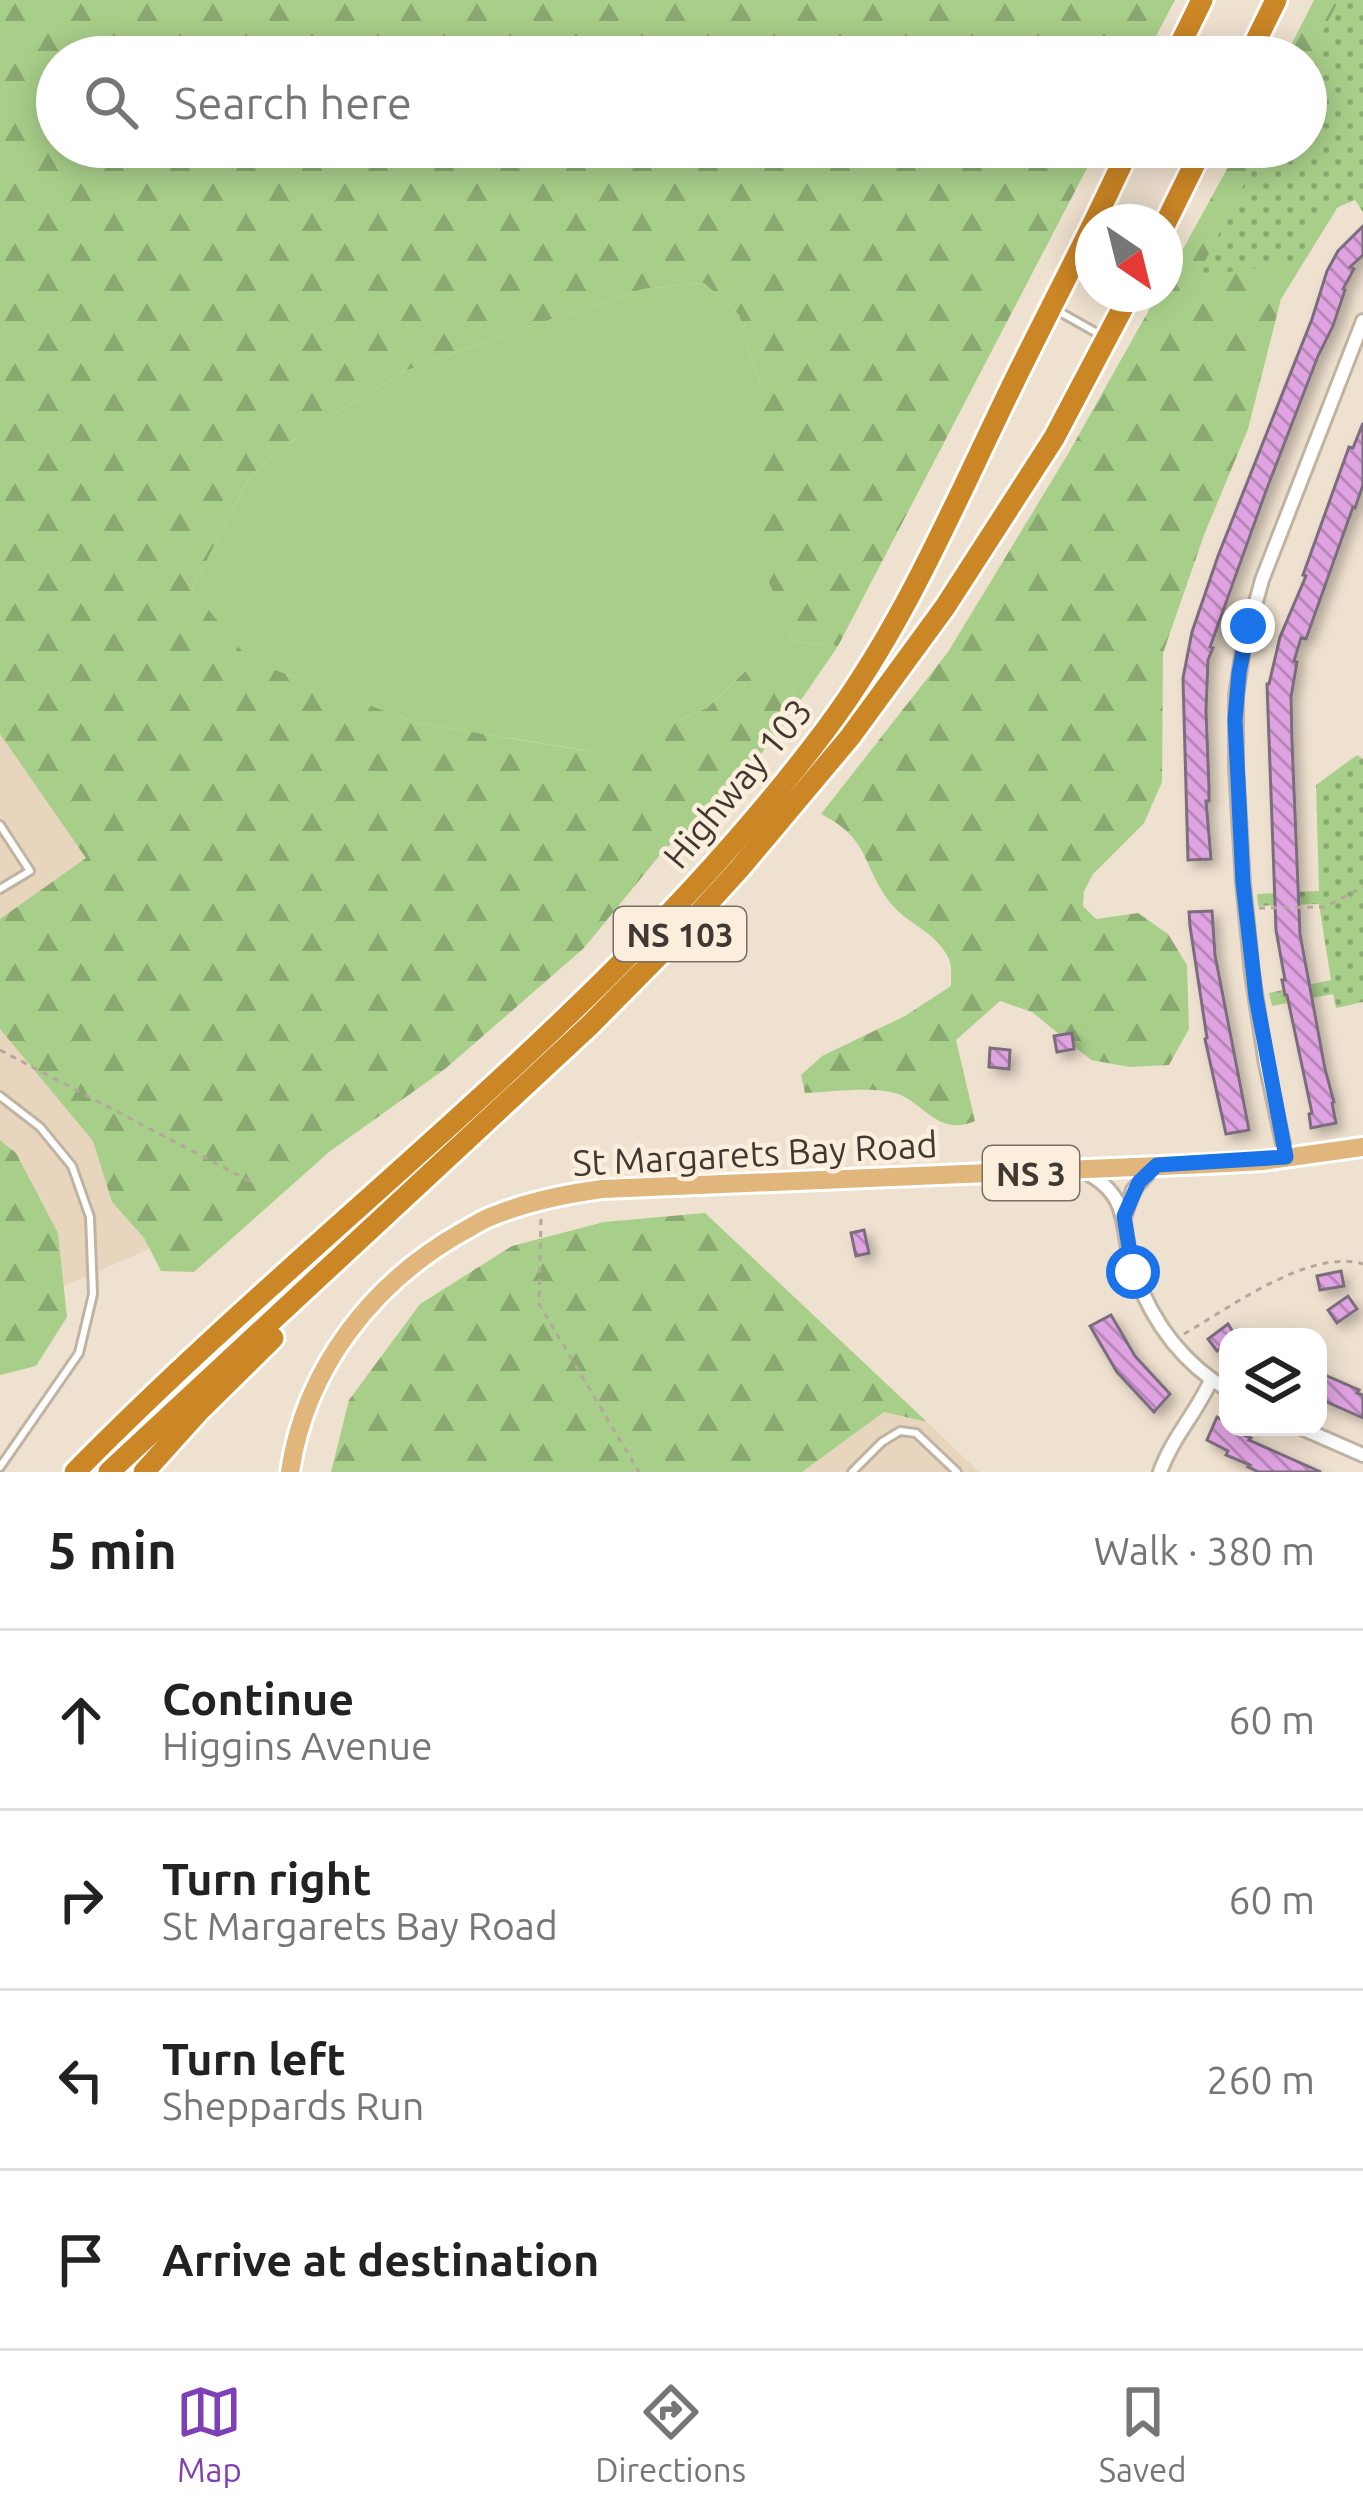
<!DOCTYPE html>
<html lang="en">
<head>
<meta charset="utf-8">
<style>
	:root { --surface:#fff; --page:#f6f6f6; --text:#222; --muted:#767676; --line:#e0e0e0; --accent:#7f40b5 }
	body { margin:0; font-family:Ubuntu,sans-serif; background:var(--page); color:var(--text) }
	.controls { position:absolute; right:36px; bottom:36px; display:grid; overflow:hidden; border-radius:24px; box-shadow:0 6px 30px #0003 }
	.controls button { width:108px; height:108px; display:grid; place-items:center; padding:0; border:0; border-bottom:3px solid var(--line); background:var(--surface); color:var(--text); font:60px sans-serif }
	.compass { position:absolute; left:1075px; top:204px; width:108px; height:108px; border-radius:50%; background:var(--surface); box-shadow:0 6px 30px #0003; rotate:145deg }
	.stop { position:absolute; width:36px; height:36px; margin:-27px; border:9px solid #1a73e8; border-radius:50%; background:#fff }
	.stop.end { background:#1a73e8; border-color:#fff; box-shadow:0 3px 12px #0008 }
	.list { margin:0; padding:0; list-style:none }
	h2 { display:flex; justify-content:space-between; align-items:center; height:156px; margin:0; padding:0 48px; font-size:51px }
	h2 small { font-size:39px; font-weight:400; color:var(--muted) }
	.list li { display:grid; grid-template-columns:78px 1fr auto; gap:36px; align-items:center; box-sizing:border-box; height:180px; padding:0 48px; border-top:3px solid var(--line) }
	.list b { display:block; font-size:45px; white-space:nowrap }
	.list p { margin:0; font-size:39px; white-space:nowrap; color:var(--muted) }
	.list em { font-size:39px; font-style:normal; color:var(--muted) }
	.icon { flex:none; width:66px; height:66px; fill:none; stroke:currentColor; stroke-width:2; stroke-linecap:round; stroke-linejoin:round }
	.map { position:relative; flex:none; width:1363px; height:1472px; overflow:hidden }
	.search { position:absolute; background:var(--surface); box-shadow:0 6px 30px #0003; left:36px; right:36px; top:36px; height:132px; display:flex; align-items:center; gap:30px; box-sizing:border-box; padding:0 42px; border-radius:66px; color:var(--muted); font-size:45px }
	.sheet { height:876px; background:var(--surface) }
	nav { display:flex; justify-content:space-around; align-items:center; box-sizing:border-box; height:168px; border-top:3px solid var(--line); background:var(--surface); font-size:33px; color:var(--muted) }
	nav a { display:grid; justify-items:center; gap:6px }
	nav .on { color:var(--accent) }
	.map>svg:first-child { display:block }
</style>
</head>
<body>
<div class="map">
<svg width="1363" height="1472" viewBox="0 0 1363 1472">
	<defs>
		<pattern id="forest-firs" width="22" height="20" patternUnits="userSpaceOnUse" patternTransform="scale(3)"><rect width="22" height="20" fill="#a8cf8a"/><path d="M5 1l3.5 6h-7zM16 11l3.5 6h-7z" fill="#8aa971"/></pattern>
		<pattern id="park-dots" width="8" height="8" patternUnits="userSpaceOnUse" patternTransform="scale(3)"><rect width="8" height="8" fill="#a8cf8a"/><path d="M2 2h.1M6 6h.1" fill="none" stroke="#8aa971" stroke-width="1.8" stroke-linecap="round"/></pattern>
		<pattern id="building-back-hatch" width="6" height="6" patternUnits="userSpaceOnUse" patternTransform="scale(3)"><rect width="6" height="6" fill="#e0a3e2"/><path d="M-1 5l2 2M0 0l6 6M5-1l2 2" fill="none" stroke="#b786b8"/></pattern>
		<filter id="shadow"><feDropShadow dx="6" dy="6" stdDeviation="6" flood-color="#0004"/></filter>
	</defs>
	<rect width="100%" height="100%" fill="#efe1cf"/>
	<g fill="#e7d5bd">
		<path d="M0,734L87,858L0,919Z"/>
		<path d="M0,1029L94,1141L112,1202L144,1238L149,1249L64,1286L58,1233L16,1153L0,1140Z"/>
		<path d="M884,1412L927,1422L979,1472H802Z"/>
	</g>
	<path fill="#a8cf8a" d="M704,283L739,315L760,384L761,560L792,641L838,646L781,729L795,688L755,662L707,708L653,731L589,751L417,723L248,660L192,589L250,476L294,439L405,371L509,333L643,289Z"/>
	<g fill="url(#forest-firs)">
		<path d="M0,0H1175L1145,57H57V147H1098L838,646L792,641L760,559V384L739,315L704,283L643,289L509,333L405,371L294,439L250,476L192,589L249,660L417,723L588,751L653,731L707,708L755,662L783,668L795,688L781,729L726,797L664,850L584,948L445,1069L329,1152L194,1272L161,1271L144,1238L112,1202L93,1141L0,1029V919L86,858L0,734Z"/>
		<path d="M1314,0H1363V140L1336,210L1281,299L1248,429L1204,535L1163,653L1162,782L1144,823L1093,874L1084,891L1083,906L1096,919L1138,913L1168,934L1187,965L1189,1029L1169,1065L1130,1067L1091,1060L1032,1012L1000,1001L956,1040L975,1121C935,1138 923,1098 891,1092C864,1087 832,1092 805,1093L801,1075L822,1056L905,1016L951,986C951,978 952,966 949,959C937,933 910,925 894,907C861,869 873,840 821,814L948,652L1068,454L1158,294H1165V282L1239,147H1306V57H1285Z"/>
		<path d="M0,1140L16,1153L58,1233L67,1317L36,1366L0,1375Z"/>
		<path d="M705,1213L927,1422L884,1412L802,1472H331L349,1400L420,1304L512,1246L604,1222Z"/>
	</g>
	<g fill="url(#park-dots)">
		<path d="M1339,0H1363V212L1355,200L1317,216L1300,261L1197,277L1263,147H1306V64Z"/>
		<path d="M1357,755L1363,759V1002L1336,1008L1333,994L1272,1006L1269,993L1331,980L1319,904L1258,906L1257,894L1319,891L1316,785Z"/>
	</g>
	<g fill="url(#building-back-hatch)" stroke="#7b6d7c" stroke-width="3" filter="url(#shadow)">
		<path d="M1363,226V255L1350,267L1354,269L1343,289L1345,290L1333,326L1318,356L1266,491L1210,647L1213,648L1208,660L1206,710L1209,788V801H1206L1211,859L1188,860L1183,678L1192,632L1218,556L1312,319L1327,271L1338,251Z"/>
		<path d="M1363,423V485L1355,508L1353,507L1306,639L1301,638L1294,661L1297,662L1291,697L1292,742L1300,934L1325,1069L1334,1102L1332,1103L1336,1123L1311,1128L1309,1114L1312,1113L1287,995H1285L1282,980H1285L1276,930L1267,684H1269L1280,637L1306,576L1303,575L1349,447L1353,448Z"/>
		<path d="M1212,911L1215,955L1249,1130L1226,1134L1205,1039L1207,1038L1190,926L1189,912Z"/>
		<path d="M1072,1033L1074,1049L1057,1052L1054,1036Z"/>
		<path d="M990,1048L1010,1050L1009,1069L989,1067Z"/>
		<path d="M864,1230L869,1253L856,1256L851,1233Z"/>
		<path d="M1341,1271L1344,1286L1320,1290L1317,1276Z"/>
		<path d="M1348,1296L1357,1309L1337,1323L1328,1310Z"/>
		<path d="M1111,1315L1135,1356L1170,1394L1154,1412L1117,1372L1090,1326Z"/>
		<path d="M1228,1324L1236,1337H1228V1343L1217,1351L1208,1339Z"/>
		<path d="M1318,1372L1359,1390L1357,1393L1363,1395V1418L1318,1398Z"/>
		<path d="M1217,1417L1228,1423V1428L1251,1438L1249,1440L1321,1472H1259L1248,1467L1250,1465L1226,1455L1228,1451L1207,1440Z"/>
	</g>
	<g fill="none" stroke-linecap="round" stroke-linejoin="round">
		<g stroke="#c0b3a2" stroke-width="12">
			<g id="service">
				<path d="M1058,311L1104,337"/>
				<path d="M0,825L30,871L0,889"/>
				<path d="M0,1096L40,1127L72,1166L90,1217L93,1294L79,1353L0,1467"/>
				<path d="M852,1472L882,1442L900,1431L916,1433L957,1472"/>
			</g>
		</g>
		<g stroke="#c0b3a2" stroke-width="18">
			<g id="minor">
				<path d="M1286,1158L1266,1064L1252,974L1243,883L1236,768V696L1243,649L1262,580L1363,321"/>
				<path d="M1083,1171C1135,1197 1118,1229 1135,1274C1153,1323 1184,1364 1228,1390"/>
				<path d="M1125,1215L1133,1190L1154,1167"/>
				<path d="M1299,1427L1363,1455"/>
				<path d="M1160,1472C1172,1438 1197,1412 1211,1380"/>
			</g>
		</g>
		<g stroke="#fff" stroke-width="24">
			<path id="primary" d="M290,1472C305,1369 372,1283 462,1232C473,1226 483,1219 495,1215C530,1201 565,1194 602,1189L1207,1164L1263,1161L1363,1147"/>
		</g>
		<g stroke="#fff" stroke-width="27">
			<g id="motorway">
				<path d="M1174,57L1202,0"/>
				<path d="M1248,57L1276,0"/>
				<path d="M1094,222L1130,147"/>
				<path d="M1165,224L1203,147"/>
				<path d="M75,1472C322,1221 615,1012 827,728C898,633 945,525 996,419C1027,353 1061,289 1093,224"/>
				<path d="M109,1472L589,1026L682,932L740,868L850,737L945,607L1054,438L1130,294"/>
				<path d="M144,1472L199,1411L273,1338"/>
			</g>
		</g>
		<g stroke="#b3a899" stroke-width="3" stroke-dasharray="6 6" stroke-linecap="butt">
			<path d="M1259,908L1325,907L1363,887"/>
			<path d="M0,1050L251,1182"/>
			<path d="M541,1219L539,1304L639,1472"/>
			<path d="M1184,1334C1229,1308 1310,1248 1363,1264"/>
		</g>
		<use href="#service" stroke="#fff" stroke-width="6"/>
		<use href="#minor" stroke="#fff" stroke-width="12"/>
		<use href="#primary" stroke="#e0b67c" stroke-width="18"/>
		<use href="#motorway" stroke="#cb8625" stroke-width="21"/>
	</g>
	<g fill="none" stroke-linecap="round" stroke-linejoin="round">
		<path stroke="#1a73e8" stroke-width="15" d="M1133,1272L1124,1216L1139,1182L1157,1165L1286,1157L1256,997L1243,883L1235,720L1239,673L1248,626"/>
	</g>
	<g text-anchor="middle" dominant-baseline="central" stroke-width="9" stroke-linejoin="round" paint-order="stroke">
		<g fill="#fceedc" stroke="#786f65" stroke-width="3">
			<rect x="614" y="907" width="132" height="54" rx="9"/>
			<rect x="983" y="1146" width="96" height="54" rx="9"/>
		</g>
		<g font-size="33" font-weight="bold" fill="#3f3932">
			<text x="680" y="934">NS 103</text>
			<text x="1031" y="1173">NS 3</text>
		</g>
		<g font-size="36" fill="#3f3932" stroke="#fceedc">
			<text transform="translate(737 783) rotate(-50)">Highway 103</text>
			<text transform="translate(755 1153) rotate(-3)">St Margarets Bay Road</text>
		</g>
	</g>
</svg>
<div class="controls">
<button><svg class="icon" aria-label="layers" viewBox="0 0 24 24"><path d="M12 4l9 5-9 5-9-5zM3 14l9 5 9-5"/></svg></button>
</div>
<svg class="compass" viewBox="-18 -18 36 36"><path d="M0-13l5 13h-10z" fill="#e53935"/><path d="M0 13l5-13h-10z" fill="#767676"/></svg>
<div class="stop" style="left:1133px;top:1272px"></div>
<div class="stop end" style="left:1248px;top:626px"></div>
<div class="search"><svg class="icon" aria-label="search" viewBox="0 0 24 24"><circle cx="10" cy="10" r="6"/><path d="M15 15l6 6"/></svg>Search here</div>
</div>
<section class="sheet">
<h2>5 min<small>Walk · 380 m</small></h2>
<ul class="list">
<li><svg class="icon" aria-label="ahead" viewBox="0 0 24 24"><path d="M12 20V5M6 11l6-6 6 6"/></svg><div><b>Continue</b><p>Higgins Avenue</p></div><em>60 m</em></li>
<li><svg class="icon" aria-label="right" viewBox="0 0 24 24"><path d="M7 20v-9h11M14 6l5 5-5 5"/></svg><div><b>Turn right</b><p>St Margarets Bay Road</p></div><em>60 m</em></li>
<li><svg class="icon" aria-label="left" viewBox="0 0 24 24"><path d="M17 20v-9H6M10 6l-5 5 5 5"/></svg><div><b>Turn left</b><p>Sheppards Run</p></div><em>260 m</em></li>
<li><svg class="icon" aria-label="arrive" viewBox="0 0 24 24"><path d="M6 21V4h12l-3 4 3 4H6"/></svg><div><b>Arrive at destination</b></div></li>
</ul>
</section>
<nav>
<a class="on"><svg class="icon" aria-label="map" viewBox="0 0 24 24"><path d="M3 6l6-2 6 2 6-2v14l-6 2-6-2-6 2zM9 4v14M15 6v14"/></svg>Map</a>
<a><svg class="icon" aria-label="directions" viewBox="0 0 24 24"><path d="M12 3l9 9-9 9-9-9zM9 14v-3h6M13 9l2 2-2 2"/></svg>Directions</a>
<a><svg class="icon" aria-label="saved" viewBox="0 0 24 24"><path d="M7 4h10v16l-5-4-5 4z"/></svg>Saved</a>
</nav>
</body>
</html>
